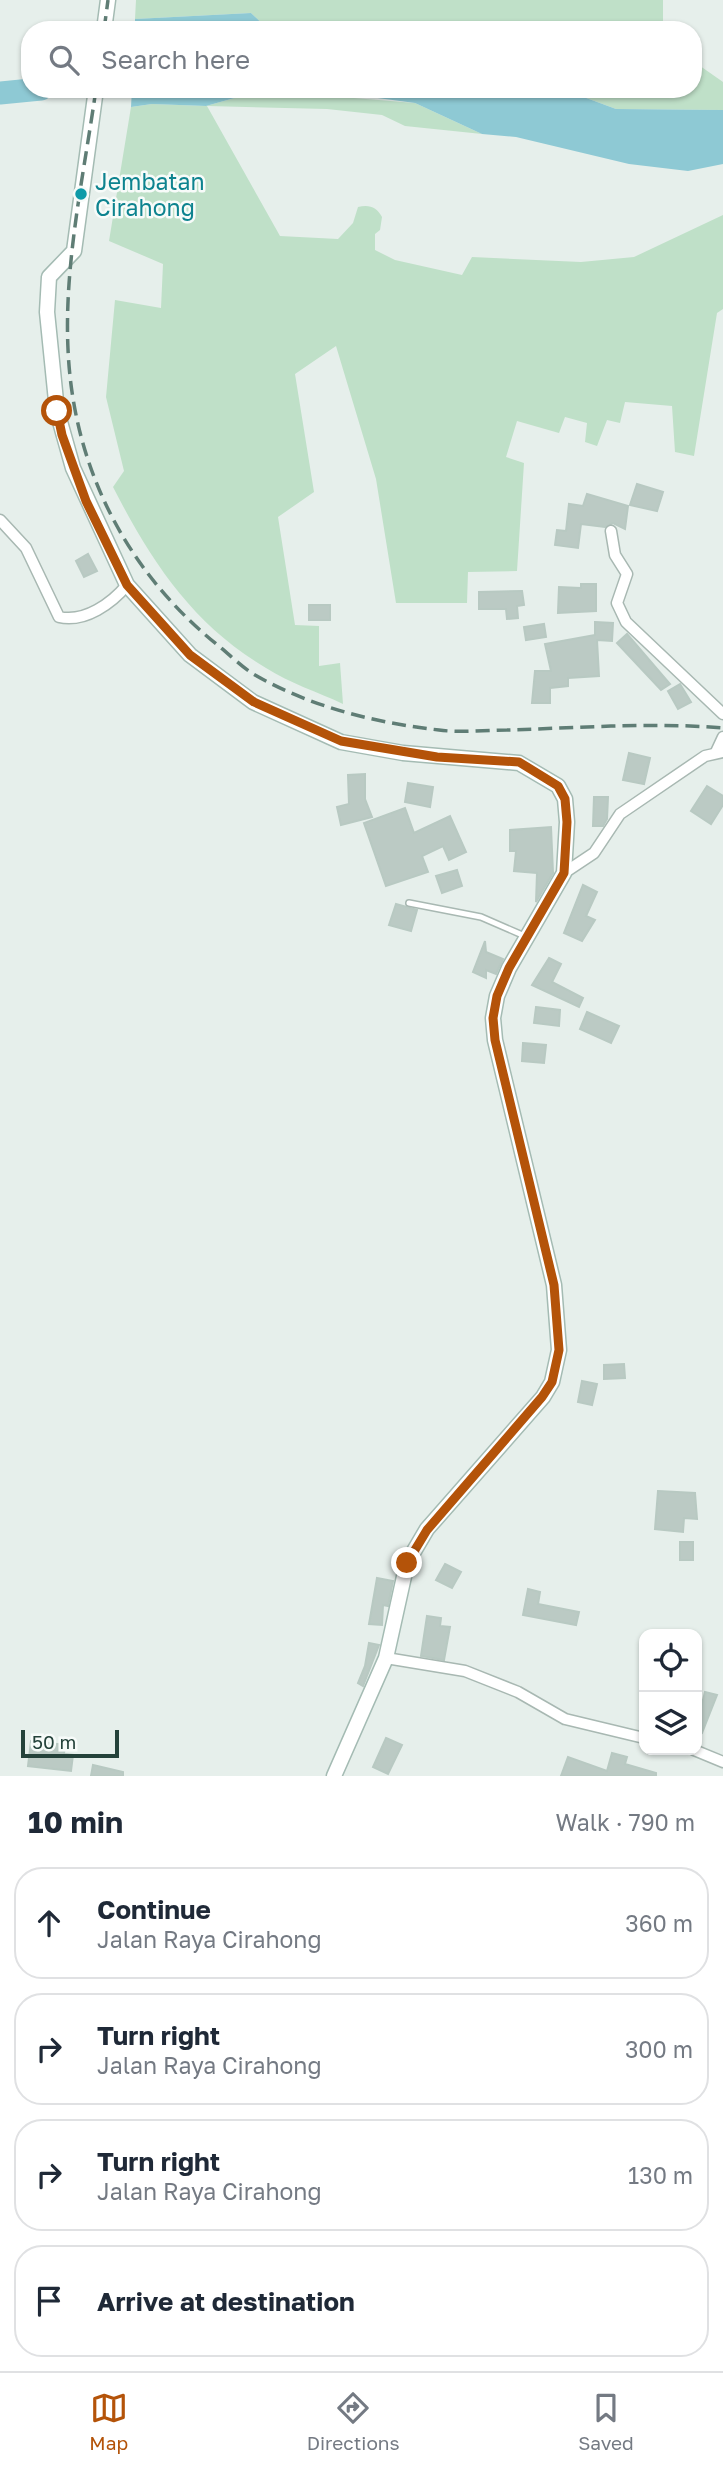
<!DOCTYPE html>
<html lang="en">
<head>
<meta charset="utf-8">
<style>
	:root { --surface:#fff; --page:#f2f2f3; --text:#1f2937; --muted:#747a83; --line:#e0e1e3; --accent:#b45309 }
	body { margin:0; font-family:"Golos Text",sans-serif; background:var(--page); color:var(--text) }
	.controls { position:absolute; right:21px; bottom:21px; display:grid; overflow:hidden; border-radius:14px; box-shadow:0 2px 5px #0004 }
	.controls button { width:63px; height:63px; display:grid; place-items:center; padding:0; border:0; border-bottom:2px solid var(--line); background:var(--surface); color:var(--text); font:35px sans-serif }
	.scale { position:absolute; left:21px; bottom:18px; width:98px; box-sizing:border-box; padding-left:7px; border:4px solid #24423a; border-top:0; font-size:19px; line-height:24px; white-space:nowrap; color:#24423a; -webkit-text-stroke:5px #f7fbf9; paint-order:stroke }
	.stop { position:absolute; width:21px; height:21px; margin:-16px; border:5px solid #b45309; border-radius:50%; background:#fff }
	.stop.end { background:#b45309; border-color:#fff; box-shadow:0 2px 7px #0008 }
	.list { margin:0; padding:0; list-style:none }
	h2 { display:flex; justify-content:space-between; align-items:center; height:91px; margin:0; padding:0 28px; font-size:30px }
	h2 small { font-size:23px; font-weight:400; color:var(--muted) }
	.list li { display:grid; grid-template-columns:46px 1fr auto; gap:21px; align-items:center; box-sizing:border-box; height:112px; margin:0 14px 14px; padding:0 14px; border:2px solid var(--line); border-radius:28px }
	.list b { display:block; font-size:26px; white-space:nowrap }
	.list p { margin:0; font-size:23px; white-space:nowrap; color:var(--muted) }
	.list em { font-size:23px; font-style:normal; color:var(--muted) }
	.icon { flex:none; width:38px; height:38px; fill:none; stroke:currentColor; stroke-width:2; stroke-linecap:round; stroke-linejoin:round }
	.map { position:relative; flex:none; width:723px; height:1776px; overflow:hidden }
	.search { position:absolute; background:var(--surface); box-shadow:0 2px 5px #0004; left:21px; right:21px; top:21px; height:77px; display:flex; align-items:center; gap:18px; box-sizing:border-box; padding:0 24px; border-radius:28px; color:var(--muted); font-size:26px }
	.sheet { height:595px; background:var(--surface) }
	nav { display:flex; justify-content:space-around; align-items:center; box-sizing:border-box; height:98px; border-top:2px solid var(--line); background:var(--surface); font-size:19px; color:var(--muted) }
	nav a { display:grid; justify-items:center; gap:4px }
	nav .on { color:var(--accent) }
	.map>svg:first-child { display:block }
</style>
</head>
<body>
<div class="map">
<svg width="723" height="1776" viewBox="0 0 723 1776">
	<rect width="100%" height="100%" fill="#e6efeb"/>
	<g fill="#bfe0c8">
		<path d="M136,0H663V22L667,30H269L251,13L135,19Z"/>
		<path d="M693,61L723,82V110L616,109L562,89H693Z"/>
		<path d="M281,92L415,103L482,134L405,126L382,115L327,109L207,106L280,236L338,239L353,223L358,207C369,204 377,207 382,217L380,230L375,234V250L395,260L462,275L472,257L581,262L634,257L723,215V309L717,313L694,456L675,452L672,406L625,402L620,423L607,420L597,446L585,442L587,423L565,417L559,433L517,421L506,457L524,463L517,571L468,572L467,603H396L376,479L336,346L295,374L314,492L278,517L295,625L319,626V666L340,663L343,704C318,692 289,683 266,668C192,624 151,561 113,487L124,471L106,397L115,300L161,308L163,264L109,241L131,107L152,104L206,106L238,97Z"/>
	</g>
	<g fill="#8ec9d4">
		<path d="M251,13L269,30H135V19Z"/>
		<path d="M132,89H562L616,109L723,110V164L688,171L629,164L516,137L482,134L415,103L370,97L281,92L238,97L206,106L152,104L131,107Z"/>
	</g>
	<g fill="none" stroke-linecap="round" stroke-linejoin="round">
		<path stroke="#8ec9d4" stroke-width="23" d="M0,93L41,89"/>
	</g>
	<g fill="#bbcac4" stroke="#b8c9c2" stroke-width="2">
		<path d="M637,484L663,492L657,511L630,505Z"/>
		<path d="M587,494L628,506L625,529L613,523L605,527L581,524L578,548L555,545L557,530L566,531L569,504L583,506Z"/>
		<path d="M88,554L97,571L84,577L76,561Z"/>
		<path d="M581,584H596V611L558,613L559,587L581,588Z"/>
		<path d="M522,591L524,605L517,606L518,618L507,619L506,609H479V592Z"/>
		<rect x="309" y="605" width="21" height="15"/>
		<path d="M595,622L613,623L612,641L597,640L599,676L568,678V686L550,688V703H532L535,671H551L545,644L595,635Z"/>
		<path d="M544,624L546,637L526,640L524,627Z"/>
		<path d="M627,634L670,684L661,690L617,643Z"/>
		<path d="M680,684L691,702L678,709L668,691Z"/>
		<path d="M629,753L650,758L644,784L623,780Z"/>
		<path d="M365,774V799L372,817L341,825L337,807L349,804L348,775Z"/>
		<path d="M408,783L433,787L430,807L405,802Z"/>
		<path d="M707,786L723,796V805L711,824L691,811Z"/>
		<path d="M594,797H608L607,819L603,826H593Z"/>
		<path d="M405,808L414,833L450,816L466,852L449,860L443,846L422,856L428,872L386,886L364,823Z"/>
		<path d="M551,827L553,873L536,902L537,873L514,871L516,851H510V830Z"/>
		<path d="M457,870L462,886L442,893L436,876Z"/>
		<path d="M583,885L597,892L586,916L595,920L582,941L564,933Z"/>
		<path d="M396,904L417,910L411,931L389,925Z"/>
		<path d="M485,941L486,952L503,959L496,974L486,970V978L473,972Z"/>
		<path d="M549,958L561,964L552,982L583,998L579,1007L532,985Z"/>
		<path d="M536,1007L560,1010L559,1026L534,1023Z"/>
		<path d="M587,1012L619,1026L611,1043L580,1029Z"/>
		<path d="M523,1043L546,1045L544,1063L522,1061Z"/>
		<path d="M624,1364L625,1378L604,1379V1365Z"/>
		<path d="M582,1381L597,1384L592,1405L578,1402Z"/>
		<path d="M658,1491L695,1493L697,1519L684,1518L683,1532L655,1529Z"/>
		<rect x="680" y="1542" width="13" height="18"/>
		<path d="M445,1564L461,1572L452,1588L436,1580Z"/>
		<path d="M377,1578L393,1581L388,1606L383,1605L382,1625L369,1624Z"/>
		<path d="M528,1589L540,1592L538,1604L579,1612L576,1625L523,1615Z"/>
		<path d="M427,1616L441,1618L440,1626L450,1627L444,1660L421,1656Z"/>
		<path d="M369,1643L379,1645L363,1686L358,1683L365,1666Z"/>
		<path d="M705,1692L717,1695L702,1733L697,1731V1724Z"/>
		<path d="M386,1738L402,1745L388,1774L373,1767Z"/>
		<path d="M31,1741L65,1745L64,1754L73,1755L71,1771L28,1766Z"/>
		<path d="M612,1753L627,1757L625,1764L656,1773V1776H561L568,1757L607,1771Z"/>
		<path d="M93,1765L123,1772V1776H91Z"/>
	</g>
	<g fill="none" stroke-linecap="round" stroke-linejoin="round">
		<g stroke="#a8b8b2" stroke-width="8">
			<path id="lane" d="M409,903L481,917L527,937"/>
		</g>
		<g stroke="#a8b8b2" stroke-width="13">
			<g id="street">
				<path d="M0,520L26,548L59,617C85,623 112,603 127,585"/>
				<path d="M611,531L615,555L627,574L617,603L626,622L723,714"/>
				<path d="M716,752L723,737"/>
				<path d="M564,873L594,853L620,814L705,756L723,752"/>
				<path d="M386,1658L465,1671L518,1692L565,1719L644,1738"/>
				<path d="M694,1750L723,1762"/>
			</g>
		</g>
		<g stroke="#a4bbb3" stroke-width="17">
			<g id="secondary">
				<path d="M104,30L108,0"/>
				<path d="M96,89L74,251L49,277L47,312L57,411L73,468L127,585L190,655L253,702L341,742L403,753L519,763L558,786L565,799L567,822L564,873L509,968L497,996L493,1018L495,1040L554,1285L559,1350L552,1382L543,1397L427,1529L407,1563L386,1658L334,1776"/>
			</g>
		</g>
		<use href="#lane" stroke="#fff" stroke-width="5"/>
		<use href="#street" stroke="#fff" stroke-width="10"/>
		<use href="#secondary" stroke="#fff" stroke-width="14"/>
		<g stroke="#5f7d75" stroke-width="3.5" stroke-dasharray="14 7" stroke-linecap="butt">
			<path d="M104,30L108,0"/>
			<path d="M96,89C84,174 64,263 68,349C73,468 127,573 220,647C231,656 243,668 255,675C311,707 376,723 439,730C461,733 485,730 507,730C578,728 652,722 723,728"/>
		</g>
	</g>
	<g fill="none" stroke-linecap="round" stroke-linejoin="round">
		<path stroke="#b45309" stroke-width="9" d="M57,411L62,435L86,501L127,585L190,655L254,702L341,741L437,757L519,762L558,786L565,799L567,822L564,873L509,968L497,996L493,1018L495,1040L554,1285L559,1350L552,1382L542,1397L427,1530L407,1563"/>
	</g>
	<circle fill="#0f9aa8" stroke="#f7fbf9" stroke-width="2.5" cx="81" cy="194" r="7"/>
	<g text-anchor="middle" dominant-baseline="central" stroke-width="5" stroke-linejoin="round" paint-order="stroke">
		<g font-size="23" fill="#0d838f" stroke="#f7fbf9" text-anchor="start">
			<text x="95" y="181">Jembatan<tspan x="95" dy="26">Cirahong</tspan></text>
		</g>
	</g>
</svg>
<div class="controls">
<button><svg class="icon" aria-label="locate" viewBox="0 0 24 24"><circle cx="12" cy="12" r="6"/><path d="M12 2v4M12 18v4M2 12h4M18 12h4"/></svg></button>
<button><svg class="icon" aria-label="layers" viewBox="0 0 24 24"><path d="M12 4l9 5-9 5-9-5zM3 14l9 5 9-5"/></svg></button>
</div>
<div class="scale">50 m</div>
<div class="stop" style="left:57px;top:411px"></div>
<div class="stop end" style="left:407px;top:1563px"></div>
<div class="search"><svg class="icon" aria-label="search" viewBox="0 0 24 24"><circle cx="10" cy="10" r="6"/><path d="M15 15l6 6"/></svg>Search here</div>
</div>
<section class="sheet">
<h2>10 min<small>Walk · 790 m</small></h2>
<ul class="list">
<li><svg class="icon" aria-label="ahead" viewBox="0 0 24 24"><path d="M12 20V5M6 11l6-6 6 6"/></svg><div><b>Continue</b><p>Jalan Raya Cirahong</p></div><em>360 m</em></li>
<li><svg class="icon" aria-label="right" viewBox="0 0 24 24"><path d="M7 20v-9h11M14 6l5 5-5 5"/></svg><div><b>Turn right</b><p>Jalan Raya Cirahong</p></div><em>300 m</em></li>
<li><svg class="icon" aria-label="right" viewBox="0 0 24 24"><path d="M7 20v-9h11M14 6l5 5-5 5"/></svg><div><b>Turn right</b><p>Jalan Raya Cirahong</p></div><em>130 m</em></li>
<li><svg class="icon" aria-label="arrive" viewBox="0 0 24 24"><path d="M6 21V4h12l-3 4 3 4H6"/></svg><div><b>Arrive at destination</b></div></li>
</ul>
</section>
<nav>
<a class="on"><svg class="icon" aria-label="map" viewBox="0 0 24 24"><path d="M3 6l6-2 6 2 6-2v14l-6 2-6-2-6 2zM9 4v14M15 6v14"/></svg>Map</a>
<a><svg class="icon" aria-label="directions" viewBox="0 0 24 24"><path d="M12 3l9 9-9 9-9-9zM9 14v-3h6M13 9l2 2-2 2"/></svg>Directions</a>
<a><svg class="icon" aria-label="saved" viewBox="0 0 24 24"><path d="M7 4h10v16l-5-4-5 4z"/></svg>Saved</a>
</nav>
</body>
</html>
